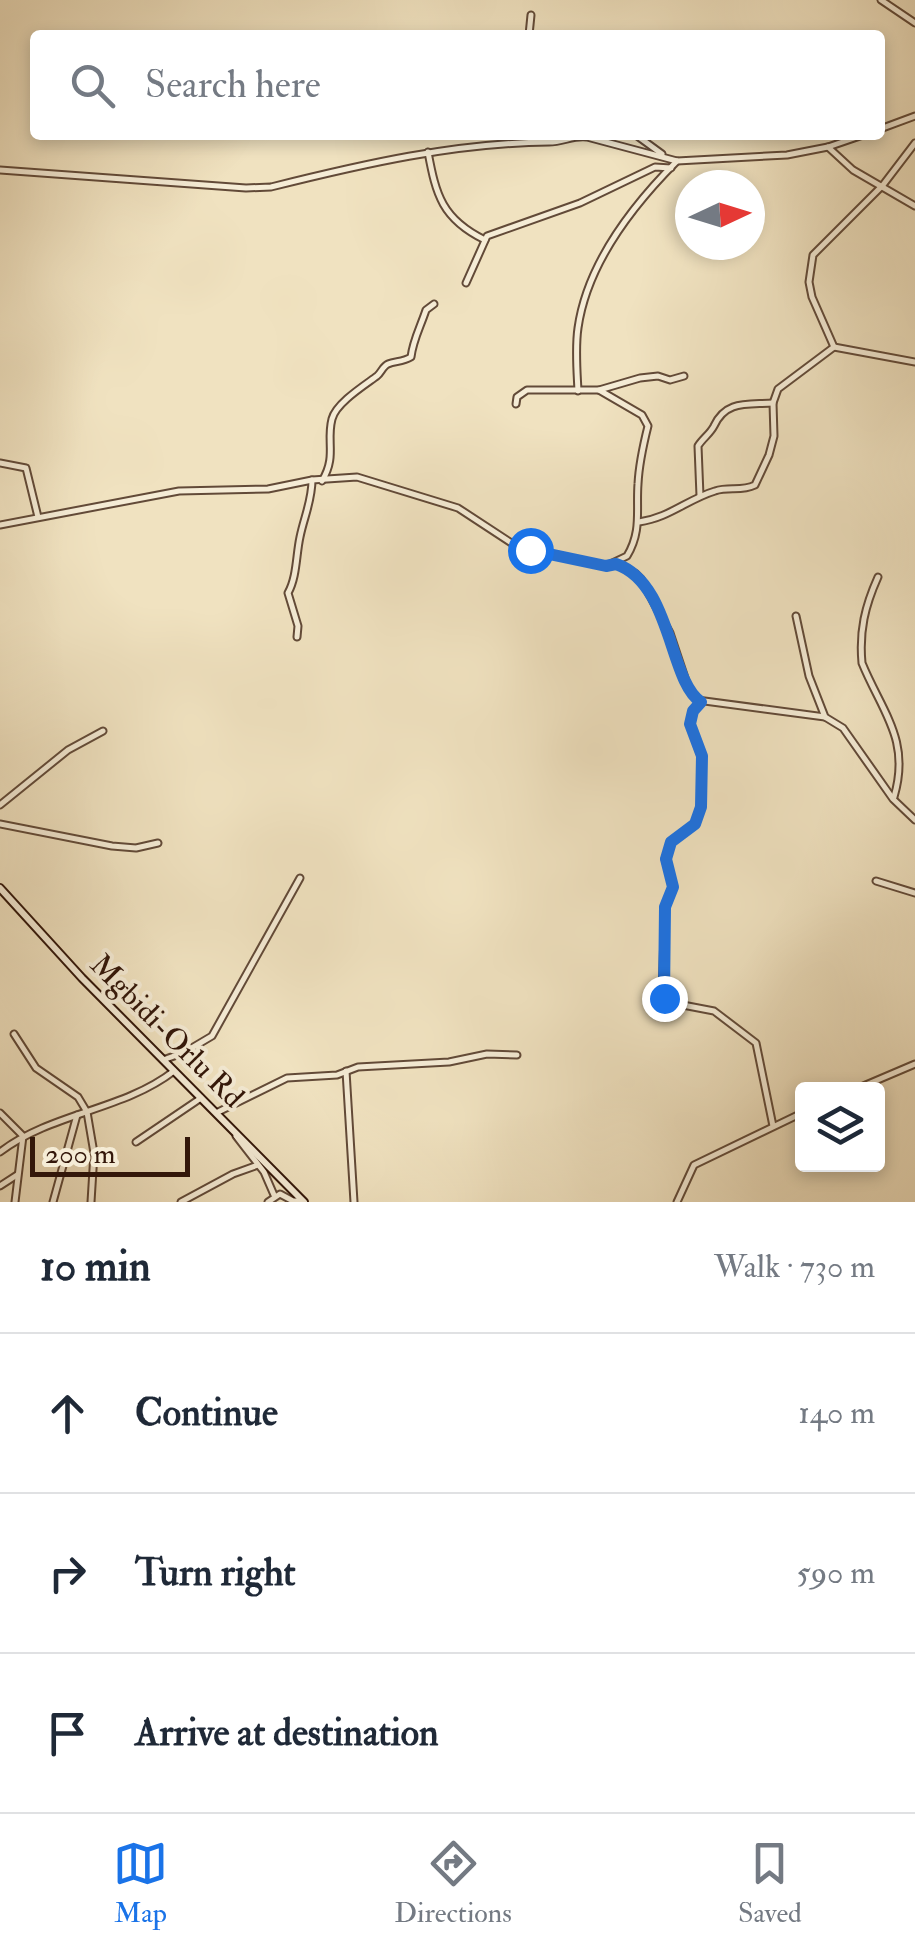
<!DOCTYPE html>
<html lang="en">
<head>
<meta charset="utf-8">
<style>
	:root { --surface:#fff; --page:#f6f6f7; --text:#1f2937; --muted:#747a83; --line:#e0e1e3; --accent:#1a73e8 }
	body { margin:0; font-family:"IM FELL Double Pica",serif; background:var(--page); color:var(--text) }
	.controls { position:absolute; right:30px; bottom:30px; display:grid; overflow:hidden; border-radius:10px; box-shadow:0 5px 15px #0003 }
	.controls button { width:90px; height:90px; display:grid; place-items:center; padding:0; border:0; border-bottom:2px solid var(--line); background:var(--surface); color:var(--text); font:50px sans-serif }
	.compass { position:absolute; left:675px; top:170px; width:90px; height:90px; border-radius:50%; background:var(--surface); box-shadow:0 5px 15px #0003; rotate:86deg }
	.scale { position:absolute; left:30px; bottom:25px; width:160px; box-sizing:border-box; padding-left:10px; border:5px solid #33170a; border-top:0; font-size:28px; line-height:35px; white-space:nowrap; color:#33170a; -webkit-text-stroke:8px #f5ecd6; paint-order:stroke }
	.stop { position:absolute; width:30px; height:30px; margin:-22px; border:8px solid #1a73e8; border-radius:50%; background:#fff }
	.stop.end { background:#1a73e8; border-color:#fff; box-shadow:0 2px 10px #0008 }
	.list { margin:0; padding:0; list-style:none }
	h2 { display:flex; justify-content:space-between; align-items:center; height:130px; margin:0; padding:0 40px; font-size:42px }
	h2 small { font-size:32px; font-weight:400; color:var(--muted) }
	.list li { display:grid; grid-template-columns:65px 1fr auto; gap:30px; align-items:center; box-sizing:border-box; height:160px; padding:0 40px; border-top:2px solid var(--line) }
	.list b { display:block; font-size:38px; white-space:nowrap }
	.list em { font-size:32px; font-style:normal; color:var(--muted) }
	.icon { flex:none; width:55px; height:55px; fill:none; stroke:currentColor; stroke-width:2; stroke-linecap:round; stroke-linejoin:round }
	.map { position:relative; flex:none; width:915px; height:1202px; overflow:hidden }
	.search { position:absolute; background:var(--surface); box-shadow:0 5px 15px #0003; left:30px; right:30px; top:30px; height:110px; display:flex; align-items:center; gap:25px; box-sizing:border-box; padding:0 35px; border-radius:10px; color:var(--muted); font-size:38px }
	.sheet { height:610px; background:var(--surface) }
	nav { display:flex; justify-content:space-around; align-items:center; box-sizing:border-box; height:140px; border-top:2px solid var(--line); background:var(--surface); font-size:28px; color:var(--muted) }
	nav a { display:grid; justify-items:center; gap:5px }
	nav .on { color:var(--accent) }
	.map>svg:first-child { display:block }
</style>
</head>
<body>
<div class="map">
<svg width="915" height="1202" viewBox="0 0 915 1202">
	<rect width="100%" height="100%" fill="#f0e2c0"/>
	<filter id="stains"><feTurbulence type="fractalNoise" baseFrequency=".002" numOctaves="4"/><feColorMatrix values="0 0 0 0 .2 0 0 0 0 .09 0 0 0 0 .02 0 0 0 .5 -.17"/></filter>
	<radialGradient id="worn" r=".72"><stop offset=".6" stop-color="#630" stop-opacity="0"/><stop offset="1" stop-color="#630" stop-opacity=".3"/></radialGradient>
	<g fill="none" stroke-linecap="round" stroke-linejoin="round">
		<g stroke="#624a38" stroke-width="9">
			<g id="minor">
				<path d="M881,0L915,23"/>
				<path d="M529,35L531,15"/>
				<path d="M880,129L915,116"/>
				<path d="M636,135L662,154"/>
				<path d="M915,143L883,185L813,255L809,282L812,297L834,347L915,362"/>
				<path d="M828,147L853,170L915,206"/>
				<path d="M428,152C436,195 442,219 485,240"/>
				<path d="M0,170L246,188L271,187C363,164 454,143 549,142C563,142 574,135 587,137L677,161L787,155L828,147L863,135"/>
				<path d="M466,283L487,236L580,203L655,167L671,168"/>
				<path d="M578,391C577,370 575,348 578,328C587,264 633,205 677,161"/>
				<path d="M516,404L517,397L527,390H599L640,378L658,376L670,380L684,376"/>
				<path d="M0,463L26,468L38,517"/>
				<path d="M322,481C337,456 326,442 332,419C336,403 365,385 377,376C381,373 383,366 388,364C395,361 403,362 411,357C413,340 420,328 426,310L434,304"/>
				<path d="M700,496L698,446C703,438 710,434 714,426C726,400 747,405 773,403"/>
				<path d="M639,522C669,518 688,499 715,491C729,486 741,492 755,485L769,455L774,436L773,403L778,389L834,347"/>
				<path d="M0,525L179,491L268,489L312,480L357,477L458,508L516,546L606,566L627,556C642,531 636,511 638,484C639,463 643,446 648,426L642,415L599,390"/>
				<path d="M616,564L635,573L641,579L670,633L688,687L697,700L825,717"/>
				<path d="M878,577C865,606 859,631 862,663C882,712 911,740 894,797"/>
				<path d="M796,616L809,676L825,717L843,728L893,799L915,820"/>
				<path d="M297,637L298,626L288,593C297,577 296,555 300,537C304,517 312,501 312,480"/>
				<path d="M701,701L693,711L690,724L701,756V807L695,824L671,842L665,859L673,887L665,907L662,993L667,1002L714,1011L756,1043L773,1126"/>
				<path d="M0,805L68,750L103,731"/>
				<path d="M0,824L112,846L136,848L158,843"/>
				<path d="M876,881L915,893"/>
				<path d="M14,1034L36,1068L78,1097L87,1112L94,1153L91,1202"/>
				<path d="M163,1060L185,1052L212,1036L300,878"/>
				<path d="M346,1071L354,1202"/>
				<path d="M854,1090L915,1064"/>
				<path d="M0,1113L23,1136L15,1202"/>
				<path d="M216,1113L287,1078L337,1075L358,1067L449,1062L487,1054L517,1055"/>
				<path d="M236,1136L264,1172L274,1195"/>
				<path d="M136,1142L201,1098"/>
				<path d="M0,1152C53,1112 122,1111 174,1071"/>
				<path d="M0,1186L17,1175"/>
				<path d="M53,1202L77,1115"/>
				<path d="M181,1202L233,1174L258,1165"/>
				<path d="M268,1202L280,1194L293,1201H303"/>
				<path d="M677,1202L694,1165L802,1113"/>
			</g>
		</g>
		<g stroke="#33170a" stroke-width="10">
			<path id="secondary" d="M0,888L82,978L304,1202"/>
		</g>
		<use href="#minor" stroke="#f5ecd6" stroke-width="5"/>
		<use href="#secondary" stroke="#f5ecd6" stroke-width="6"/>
	</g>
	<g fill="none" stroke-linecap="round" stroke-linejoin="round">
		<path stroke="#1a73e8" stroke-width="12" d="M530,550L606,566L616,564C672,583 669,682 701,702L693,711L690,724L702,756L701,807L695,824L671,842L666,859L673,887L665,907L664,998"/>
	</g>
	<g text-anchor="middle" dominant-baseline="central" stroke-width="8" stroke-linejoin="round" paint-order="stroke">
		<g font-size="30" fill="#33170a" stroke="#f5ecd6">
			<text transform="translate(167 1031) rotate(45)">Mgbidi-Orlu Rd</text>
		</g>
	</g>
	<rect width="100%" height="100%" filter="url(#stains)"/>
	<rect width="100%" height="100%" fill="url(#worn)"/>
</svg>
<div class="controls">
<button><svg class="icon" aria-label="layers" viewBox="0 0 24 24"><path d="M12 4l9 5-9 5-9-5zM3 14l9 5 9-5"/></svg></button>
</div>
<svg class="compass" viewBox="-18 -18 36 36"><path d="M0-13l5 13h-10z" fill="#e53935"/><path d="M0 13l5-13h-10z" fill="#747a83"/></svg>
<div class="scale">200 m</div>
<div class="stop" style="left:530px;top:550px"></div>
<div class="stop end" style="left:664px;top:998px"></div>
<div class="search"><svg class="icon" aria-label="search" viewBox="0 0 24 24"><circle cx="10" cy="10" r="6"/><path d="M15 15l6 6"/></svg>Search here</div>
</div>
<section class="sheet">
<h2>10 min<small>Walk · 730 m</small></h2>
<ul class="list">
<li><svg class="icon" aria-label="ahead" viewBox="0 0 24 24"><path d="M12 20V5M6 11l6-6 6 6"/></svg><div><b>Continue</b></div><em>140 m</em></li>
<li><svg class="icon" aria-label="right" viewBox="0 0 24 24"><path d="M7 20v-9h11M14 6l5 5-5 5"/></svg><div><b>Turn right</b></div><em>590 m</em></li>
<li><svg class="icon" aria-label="arrive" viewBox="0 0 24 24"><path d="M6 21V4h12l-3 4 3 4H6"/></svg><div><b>Arrive at destination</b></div></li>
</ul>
</section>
<nav>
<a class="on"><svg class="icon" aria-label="map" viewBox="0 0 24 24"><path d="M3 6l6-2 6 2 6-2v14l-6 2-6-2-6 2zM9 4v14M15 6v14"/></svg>Map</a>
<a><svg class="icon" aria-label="directions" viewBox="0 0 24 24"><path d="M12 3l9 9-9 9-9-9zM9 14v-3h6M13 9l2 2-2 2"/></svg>Directions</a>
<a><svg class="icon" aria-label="saved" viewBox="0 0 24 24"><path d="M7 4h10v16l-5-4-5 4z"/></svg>Saved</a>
</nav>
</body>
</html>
